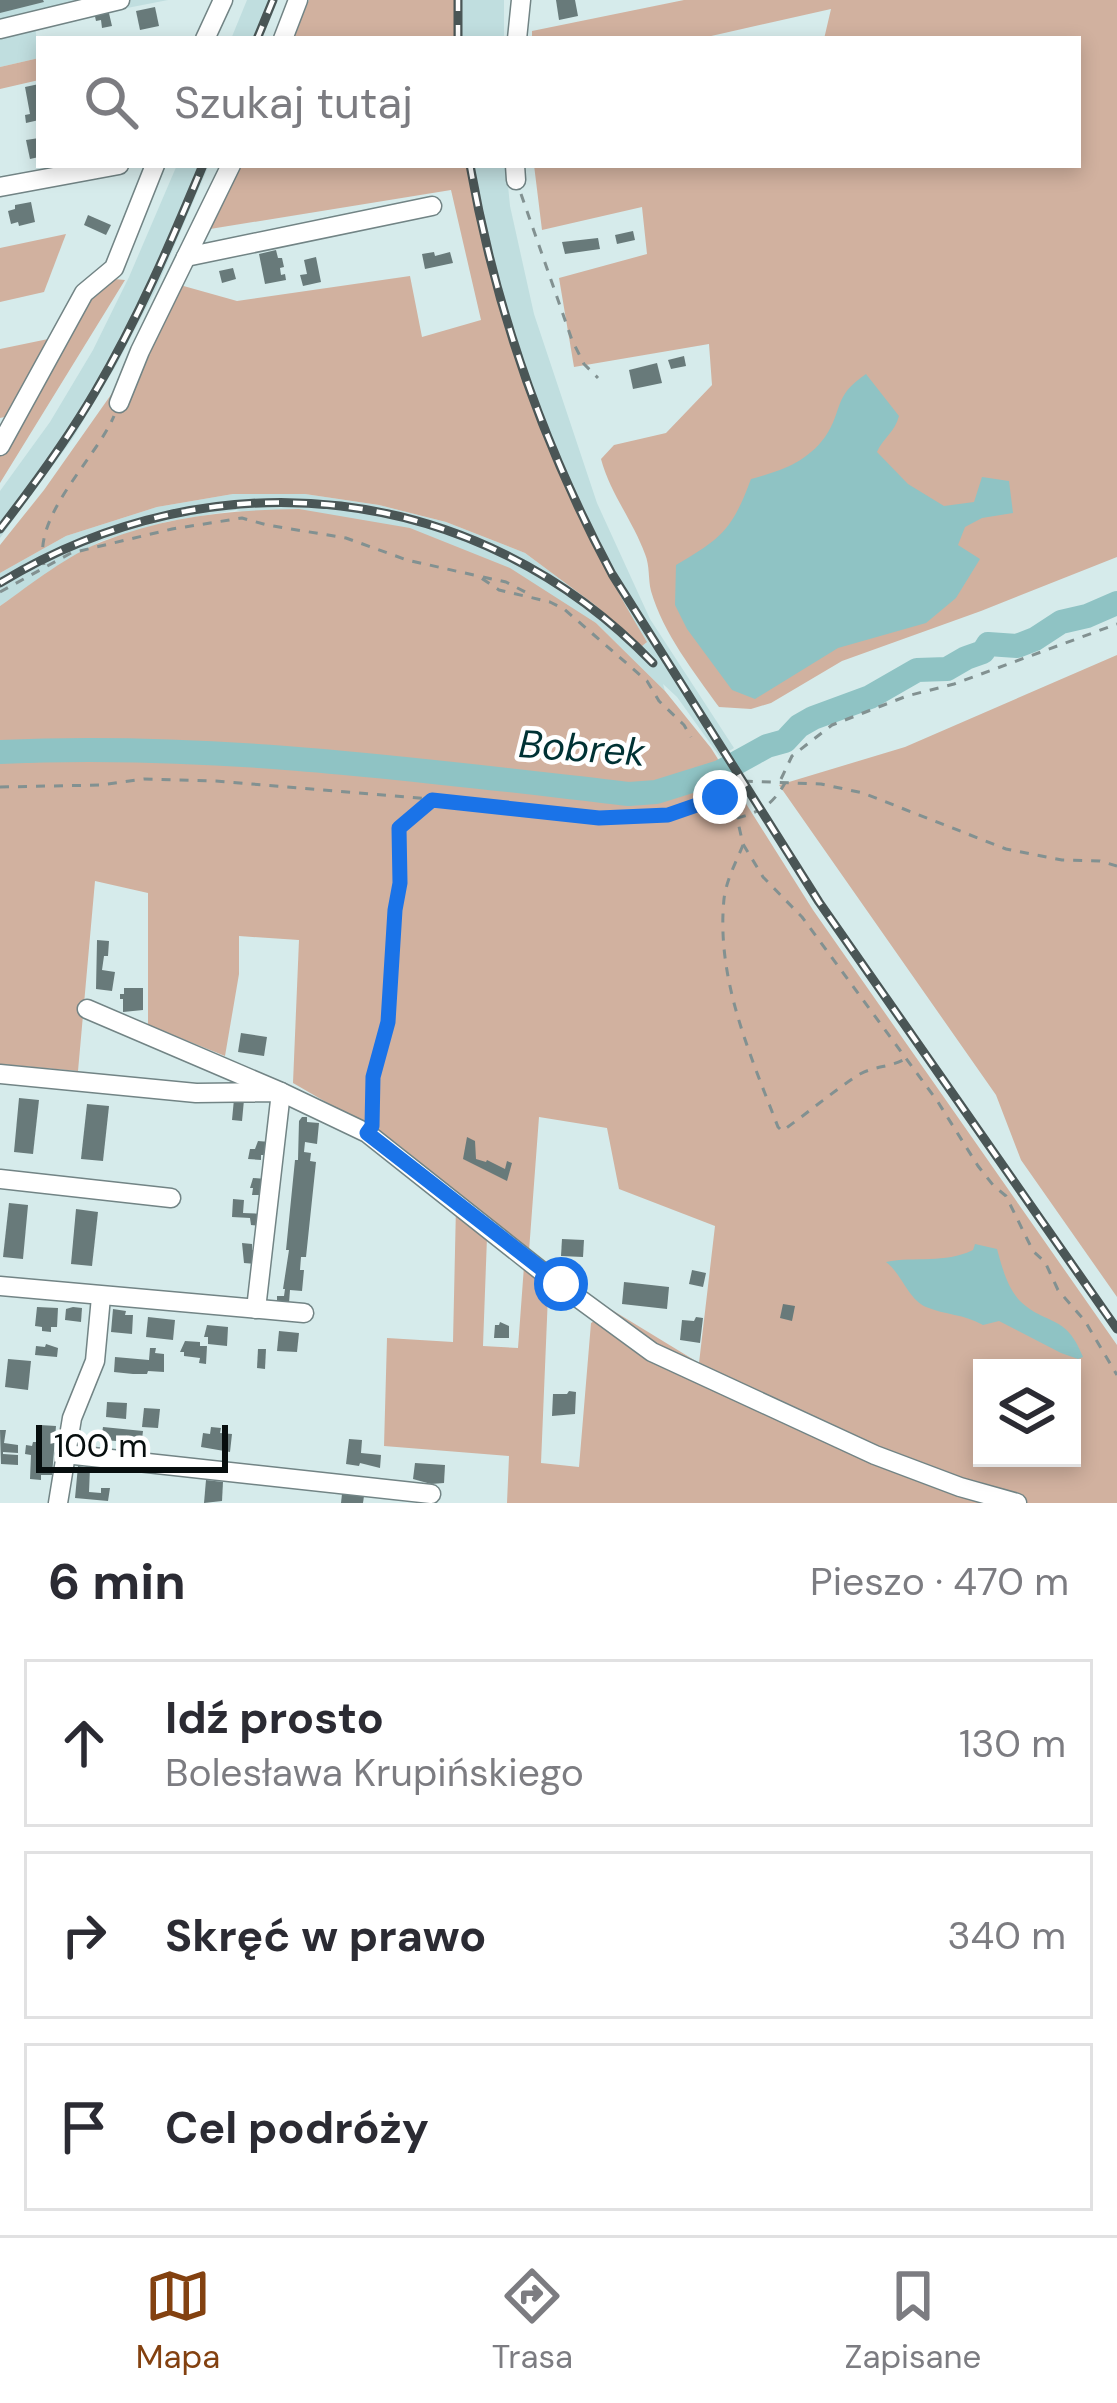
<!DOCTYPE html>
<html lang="pl">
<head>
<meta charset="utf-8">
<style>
	:root { --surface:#fff; --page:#f7f7f7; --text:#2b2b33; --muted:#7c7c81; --line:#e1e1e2; --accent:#834110 }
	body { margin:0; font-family:"DM Sans",sans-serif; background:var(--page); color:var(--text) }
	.controls { position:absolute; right:36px; bottom:36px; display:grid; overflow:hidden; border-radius:0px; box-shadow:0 6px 18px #0003 }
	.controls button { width:108px; height:108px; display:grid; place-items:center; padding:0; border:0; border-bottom:3px solid var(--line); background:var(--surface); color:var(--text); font:60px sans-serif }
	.scale { position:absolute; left:36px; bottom:30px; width:192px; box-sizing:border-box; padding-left:12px; border:6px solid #070e0e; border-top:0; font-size:33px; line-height:42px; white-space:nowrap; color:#070e0e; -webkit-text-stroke:9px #fff; paint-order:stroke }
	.stop { position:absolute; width:36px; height:36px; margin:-27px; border:9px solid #1a73e8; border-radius:50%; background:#fff }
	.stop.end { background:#1a73e8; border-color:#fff; box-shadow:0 3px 12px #0008 }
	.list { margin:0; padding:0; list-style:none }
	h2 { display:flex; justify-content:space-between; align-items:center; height:156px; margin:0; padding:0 48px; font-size:51px }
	h2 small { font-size:39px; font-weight:400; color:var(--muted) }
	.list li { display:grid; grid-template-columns:78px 1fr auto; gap:36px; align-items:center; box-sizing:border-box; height:168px; margin:0 24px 24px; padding:0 24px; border:3px solid var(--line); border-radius:0px }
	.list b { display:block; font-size:45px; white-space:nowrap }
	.list p { margin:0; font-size:39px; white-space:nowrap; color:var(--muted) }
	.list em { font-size:39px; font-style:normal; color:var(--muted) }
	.icon { flex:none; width:66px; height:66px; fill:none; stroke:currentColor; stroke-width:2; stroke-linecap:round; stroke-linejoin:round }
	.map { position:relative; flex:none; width:1117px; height:1503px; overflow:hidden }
	.search { position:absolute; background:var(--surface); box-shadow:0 6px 18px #0003; left:36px; right:36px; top:36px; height:132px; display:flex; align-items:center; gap:30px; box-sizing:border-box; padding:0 42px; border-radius:0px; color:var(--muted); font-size:45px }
	.sheet { height:732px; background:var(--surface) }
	nav { display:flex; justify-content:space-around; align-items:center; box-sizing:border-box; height:168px; border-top:3px solid var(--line); background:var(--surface); font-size:33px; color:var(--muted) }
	nav a { display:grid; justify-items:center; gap:6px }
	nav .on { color:var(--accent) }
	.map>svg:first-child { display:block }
</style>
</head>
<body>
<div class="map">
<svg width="1117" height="1503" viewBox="0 0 1117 1503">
	<rect width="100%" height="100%" fill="#d6ebeb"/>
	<g fill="#c0dedf">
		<path d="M0,0H168L35,26L39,58L0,67Z"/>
		<path d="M247,0H278L262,39H231Z"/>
		<rect x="455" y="0" width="49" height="39"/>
		<path d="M177,165H209L156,289L117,364L73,438L0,538V491L50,422L93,350L129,277Z"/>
		<path d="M467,165H506L510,206L534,314L597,503L650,619L734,748L720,757L677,697L663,684L665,691L596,623L236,510L166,522L101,541L49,572L0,606V573L66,536L157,507L233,494H305L379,505L446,522L525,553L595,605L642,645L646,643L613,586L582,524L543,435L516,359L477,211Z"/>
	</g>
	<g fill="#d1b19f" fill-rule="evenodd">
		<path d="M309,0H455V39H293Z"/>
		<path d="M684,0H1117V557L981,611L842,661L771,703L751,709L719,707C694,672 663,633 651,591C648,579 650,566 645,554C633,521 610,493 601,459L614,445L666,433L712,385L709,344L574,367L559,278L647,254L642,207L542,230L534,165H1078V39H824L831,9L698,39H532V31Z"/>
		<path d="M39,58V80L0,89V67Z"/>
		<path d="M241,165H467C502,336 557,493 647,642L642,646L595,605L525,553L446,522L379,505L305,494H233L157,507L66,536L0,573V545L44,490L153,335L180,285L237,301L410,276L422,337L481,320L451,190L210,229Z"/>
		<path d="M66,234L44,292L0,302V248Z"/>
		<path d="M92,277L125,280L0,483V439L13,415L0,418V349L53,338Z"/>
		<path d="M299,509L410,528L510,568L596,623L665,691L711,748L813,910L1117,1345V1503H507L509,1456L384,1446L387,1338L453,1342L456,1206L487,1237L483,1346L518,1348L524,1266L548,1295L541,1463L579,1467L591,1323L612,1310L699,1363L715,1226L619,1189L607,1128L539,1117L529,1251L395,1142L293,1083L299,940L239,936V974L225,1056L148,1025V893L95,881L78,1071L0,1064V606C33,583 67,555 104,541C167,516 233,510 299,509ZM982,1368H1072V1458H982Z"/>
		<path d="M1117,655V1297L1021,1160L996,1095L779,785L905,747Z"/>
	</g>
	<g fill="#8fc3c4">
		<path d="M866,374L899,416C895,432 883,438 877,452L908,484L944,506L974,502L982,477L1009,481L1013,513L982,518L965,527L958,545L980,559L956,598L926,623L838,648L755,699L732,690L687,629L675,605L676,565C722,538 732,530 751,479C780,471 806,463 825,437C844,409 832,397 866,374Z"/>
		<path d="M975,1244L997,1249C1002,1267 1007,1287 1020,1301C1046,1326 1066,1313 1083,1357L1078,1359L1061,1353L999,1321L983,1325C964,1314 945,1315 926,1307C908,1299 902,1274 886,1262C916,1256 944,1264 973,1250Z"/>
	</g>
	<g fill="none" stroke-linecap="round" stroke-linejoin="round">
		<path stroke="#8fc3c4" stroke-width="24" d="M0,752C210,742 420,770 629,794L656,792L720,772L767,746L785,741L799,726L813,718L870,697L917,670L947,669L966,658L983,652L988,644L1017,646L1035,639L1061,622L1087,616L1117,603"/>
	</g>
	<g fill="#687a7a">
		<path d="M0,0H43L44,2L0,13Z"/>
		<path d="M556,0H575L578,16L559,20Z"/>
		<path d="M155,7L159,26L140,30L136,11Z"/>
		<path d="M108,9L112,26L102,28L101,20L96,21L94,12Z"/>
		<path d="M39,84V120L26,123L25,115L30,114L25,87Z"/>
		<path d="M39,138V157L30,159L26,140Z"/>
		<path d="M31,202L35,222L19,226L18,222L11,224L8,211L15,209V205Z"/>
		<path d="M88,215L111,225L106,235L84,225Z"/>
		<path d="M633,231L635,240L617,244L615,235Z"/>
		<path d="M598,238L600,249L565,254L562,242Z"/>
		<path d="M276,250L278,258H282L284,267L280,268L281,275L285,274L286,280L265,284L259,254Z"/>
		<path d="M434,252L435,256L450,252L453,263L425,269L422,254Z"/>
		<path d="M316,257L321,282L303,286L300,275L307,274L304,260Z"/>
		<path d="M233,268L236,279L222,283L219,271Z"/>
		<path d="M684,356L686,366L671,369L668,360Z"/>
		<path d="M657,363L662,383L633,389L629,370Z"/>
		<path d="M97,940L109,941L108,956H104L102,970L115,972L112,991L96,989Z"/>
		<path d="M124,988H143V1010L123,1012V999H120V994H124Z"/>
		<path d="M241,1033L267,1037L264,1056L238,1052Z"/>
		<path d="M19,1098L39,1100L33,1154L14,1152Z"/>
		<path d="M234,1099L244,1100L242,1121L232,1120Z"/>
		<path d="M87,1104L109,1106L103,1161L81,1159Z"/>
		<path d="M302,1117H307V1122L319,1123L317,1144L305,1142L304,1152L311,1153L310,1161L316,1162L306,1257H301L300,1270H304L302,1291L290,1290L289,1303L277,1302V1296H284L285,1289H283L289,1250H286L295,1160H298L299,1121Z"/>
		<path d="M467,1137L475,1141L476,1159L486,1162L487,1160L505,1169L507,1161L512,1163L507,1181L463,1159Z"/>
		<path d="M258,1141L270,1142L269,1155H261V1160L248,1159L250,1149H255Z"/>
		<path d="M253,1178L266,1179L264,1192H260L259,1195H252L253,1188H250Z"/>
		<path d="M233,1199L244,1200L243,1213L264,1214L263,1226L251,1225L250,1218L232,1217Z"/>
		<path d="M9,1203L28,1205L23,1259L3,1257Z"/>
		<path d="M76,1209L98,1212L92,1266L71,1264Z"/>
		<path d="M562,1239L584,1240L583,1257L561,1256Z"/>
		<path d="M242,1243L252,1244V1250H258L257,1264L244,1263Z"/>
		<path d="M692,1270L706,1273L703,1287L689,1284Z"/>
		<path d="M624,1282L669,1287L667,1309L622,1304Z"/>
		<path d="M783,1304L795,1306L792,1321L780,1318Z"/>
		<path d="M37,1307L58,1308L57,1327H51V1332L42,1331V1327L35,1326Z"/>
		<path d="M73,1307L82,1308L81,1322L65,1320L66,1309Z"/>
		<path d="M113,1309L126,1311L125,1315H133L132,1334L111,1332Z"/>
		<path d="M148,1317L175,1320L173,1340L146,1337Z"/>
		<path d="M696,1317L703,1318L700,1343L680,1340L682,1320L694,1321Z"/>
		<path d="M500,1322L509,1326V1338H494L495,1325H499Z"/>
		<path d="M207,1325L228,1327L227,1346L208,1344V1337H204Z"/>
		<path d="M279,1331L299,1333L297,1352L277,1351Z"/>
		<path d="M185,1341L200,1342V1346H207L206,1364L199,1363L200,1358L184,1356V1352H180Z"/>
		<path d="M46,1344L58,1348L57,1357L35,1355L36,1346L45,1347Z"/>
		<path d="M150,1348H156L155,1353L164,1354V1372L148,1371L147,1374H133L114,1372L115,1357L149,1360Z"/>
		<path d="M258,1349H266L265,1369L257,1368Z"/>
		<path d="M8,1359L31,1361L28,1390L5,1387Z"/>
		<path d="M569,1391L576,1392L575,1414L552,1416L553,1394H567Z"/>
		<path d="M107,1402L127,1403L126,1419L106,1417Z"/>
		<path d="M144,1408L160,1409L158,1428L142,1427Z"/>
		<path d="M40,1425L56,1426L52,1475H41V1480L30,1479L31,1455L25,1454L26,1445L32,1446L33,1442H38Z"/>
		<path d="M103,1427L143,1431L141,1447L129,1448V1446L117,1445V1441L101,1440Z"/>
		<path d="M211,1427L221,1428L220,1433L232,1434L230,1452L201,1447L203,1433L210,1434Z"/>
		<path d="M0,1430H6L4,1443L18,1445V1453L3,1452V1454L18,1455V1465L1,1464Z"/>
		<path d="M349,1439L362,1440L361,1453L381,1455L380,1468L360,1463L359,1466L346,1464Z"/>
		<path d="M415,1463L445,1465L444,1483L431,1484L413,1479Z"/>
		<path d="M78,1466L90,1468L89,1492L101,1493V1488H110L108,1501L75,1498Z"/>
		<path d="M206,1480L223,1482L222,1501L204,1503Z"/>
		<path d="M342,1494L364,1496L363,1503H341Z"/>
	</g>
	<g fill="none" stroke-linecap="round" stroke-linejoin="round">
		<g stroke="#728485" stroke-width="21">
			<g id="minor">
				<path d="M0,29L120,0"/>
				<path d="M205,39L223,0"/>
				<path d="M283,39L298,0"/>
				<path d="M517,39L521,0"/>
				<path d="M231,165L186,257L432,206"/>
				<path d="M515,165L516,180"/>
				<path d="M0,187L119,165"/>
				<path d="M119,403L140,351L186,257"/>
				<path d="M0,446L84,293L114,268L155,165"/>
				<path d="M87,1009L281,1092L367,1133L540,1270L652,1352L875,1455L960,1487L1017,1503"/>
				<path d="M0,1074L196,1093L281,1092L256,1309"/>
				<path d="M0,1179L171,1198"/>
				<path d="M0,1286L304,1313"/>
				<path d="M65,1454L431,1494"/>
				<path d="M58,1503L72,1418L95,1361L101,1297"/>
			</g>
		</g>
		<g stroke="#829191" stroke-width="3" stroke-dasharray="9 9" stroke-linecap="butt">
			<path d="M521,194L572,340L584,364L598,378"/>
			<path d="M44,565C32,516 95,460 114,416"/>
			<path d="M483,577L506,582L529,594"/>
			<path d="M0,592L71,553L172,529L242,518L267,525L346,538L407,560L478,576L499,590L550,602L564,609L647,681L659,701L684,725L691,737"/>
			<path d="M781,779L792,756L832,725L907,696L954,684L1117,624"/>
			<path d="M0,787L101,785L144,779L216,781L432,799L599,818L668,815L735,791L741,781L821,784L863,793L1006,849L1062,860L1100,861L1117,866"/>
			<path d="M720,797L737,818L743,844L763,877L802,917L938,1102L978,1166L993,1185L1006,1196L1033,1251L1045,1262L1058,1290L1085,1321L1117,1375"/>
			<path d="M737,818C761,812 773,804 785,783"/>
			<path d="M743,845C736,862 726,881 724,899C716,979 750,1054 778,1127L782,1131C808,1113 833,1091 860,1074C875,1066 891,1067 905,1059"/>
			<path d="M372,1115L373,1077L388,1022L395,910L400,883L397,836L399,828L431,801"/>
		</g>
		<use href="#minor" stroke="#fff" stroke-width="18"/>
		<g stroke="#4a5656" stroke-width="9">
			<g id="rail">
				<path d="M257,39L273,0"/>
				<path d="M458,39V0"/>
				<path d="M470,165C495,307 544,447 612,574L819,902L1117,1329"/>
				<path d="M0,529C34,485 67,440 95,392C138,319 171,242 203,165"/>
				<path d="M0,583C213,453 478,481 653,663"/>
			</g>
		</g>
		<use href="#rail" stroke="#fff" stroke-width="4.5" stroke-dasharray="14" stroke-linecap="butt"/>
	</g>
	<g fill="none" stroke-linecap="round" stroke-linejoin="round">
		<path stroke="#1a73e8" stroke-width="15" d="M561,1284L367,1133L372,1126L373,1077L388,1022L395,910L400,883L399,828L432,800L599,818L668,815L720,797"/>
	</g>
	<g text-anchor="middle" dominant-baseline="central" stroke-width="9" stroke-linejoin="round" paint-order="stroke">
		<g font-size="39" font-style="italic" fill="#003234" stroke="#fff">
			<text transform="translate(582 748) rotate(4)">Bobrek</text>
		</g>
	</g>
</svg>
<div class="controls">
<button><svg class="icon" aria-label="layers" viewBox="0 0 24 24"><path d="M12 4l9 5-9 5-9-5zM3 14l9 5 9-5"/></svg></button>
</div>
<div class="scale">100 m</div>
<div class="stop" style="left:561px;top:1284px"></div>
<div class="stop end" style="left:720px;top:797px"></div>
<div class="search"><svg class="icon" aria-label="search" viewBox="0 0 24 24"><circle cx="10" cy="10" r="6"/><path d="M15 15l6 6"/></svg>Szukaj tutaj</div>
</div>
<section class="sheet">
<h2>6 min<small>Pieszo · 470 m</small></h2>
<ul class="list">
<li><svg class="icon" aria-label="ahead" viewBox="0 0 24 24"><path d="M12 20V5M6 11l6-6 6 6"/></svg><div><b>Idź prosto</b><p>Bolesława Krupińskiego</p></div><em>130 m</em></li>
<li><svg class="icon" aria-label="right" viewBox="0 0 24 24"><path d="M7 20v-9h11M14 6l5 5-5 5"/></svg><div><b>Skręć w prawo</b></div><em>340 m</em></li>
<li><svg class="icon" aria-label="arrive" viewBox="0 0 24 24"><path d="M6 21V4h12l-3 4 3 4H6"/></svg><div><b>Cel podróży</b></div></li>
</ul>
</section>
<nav>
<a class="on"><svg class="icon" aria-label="map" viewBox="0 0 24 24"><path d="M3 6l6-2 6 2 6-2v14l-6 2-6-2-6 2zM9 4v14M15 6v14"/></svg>Mapa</a>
<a><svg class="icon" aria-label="directions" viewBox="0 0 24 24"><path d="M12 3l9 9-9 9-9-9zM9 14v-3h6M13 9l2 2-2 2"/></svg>Trasa</a>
<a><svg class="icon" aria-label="saved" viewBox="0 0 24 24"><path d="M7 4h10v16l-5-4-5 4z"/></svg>Zapisane</a>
</nav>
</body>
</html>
